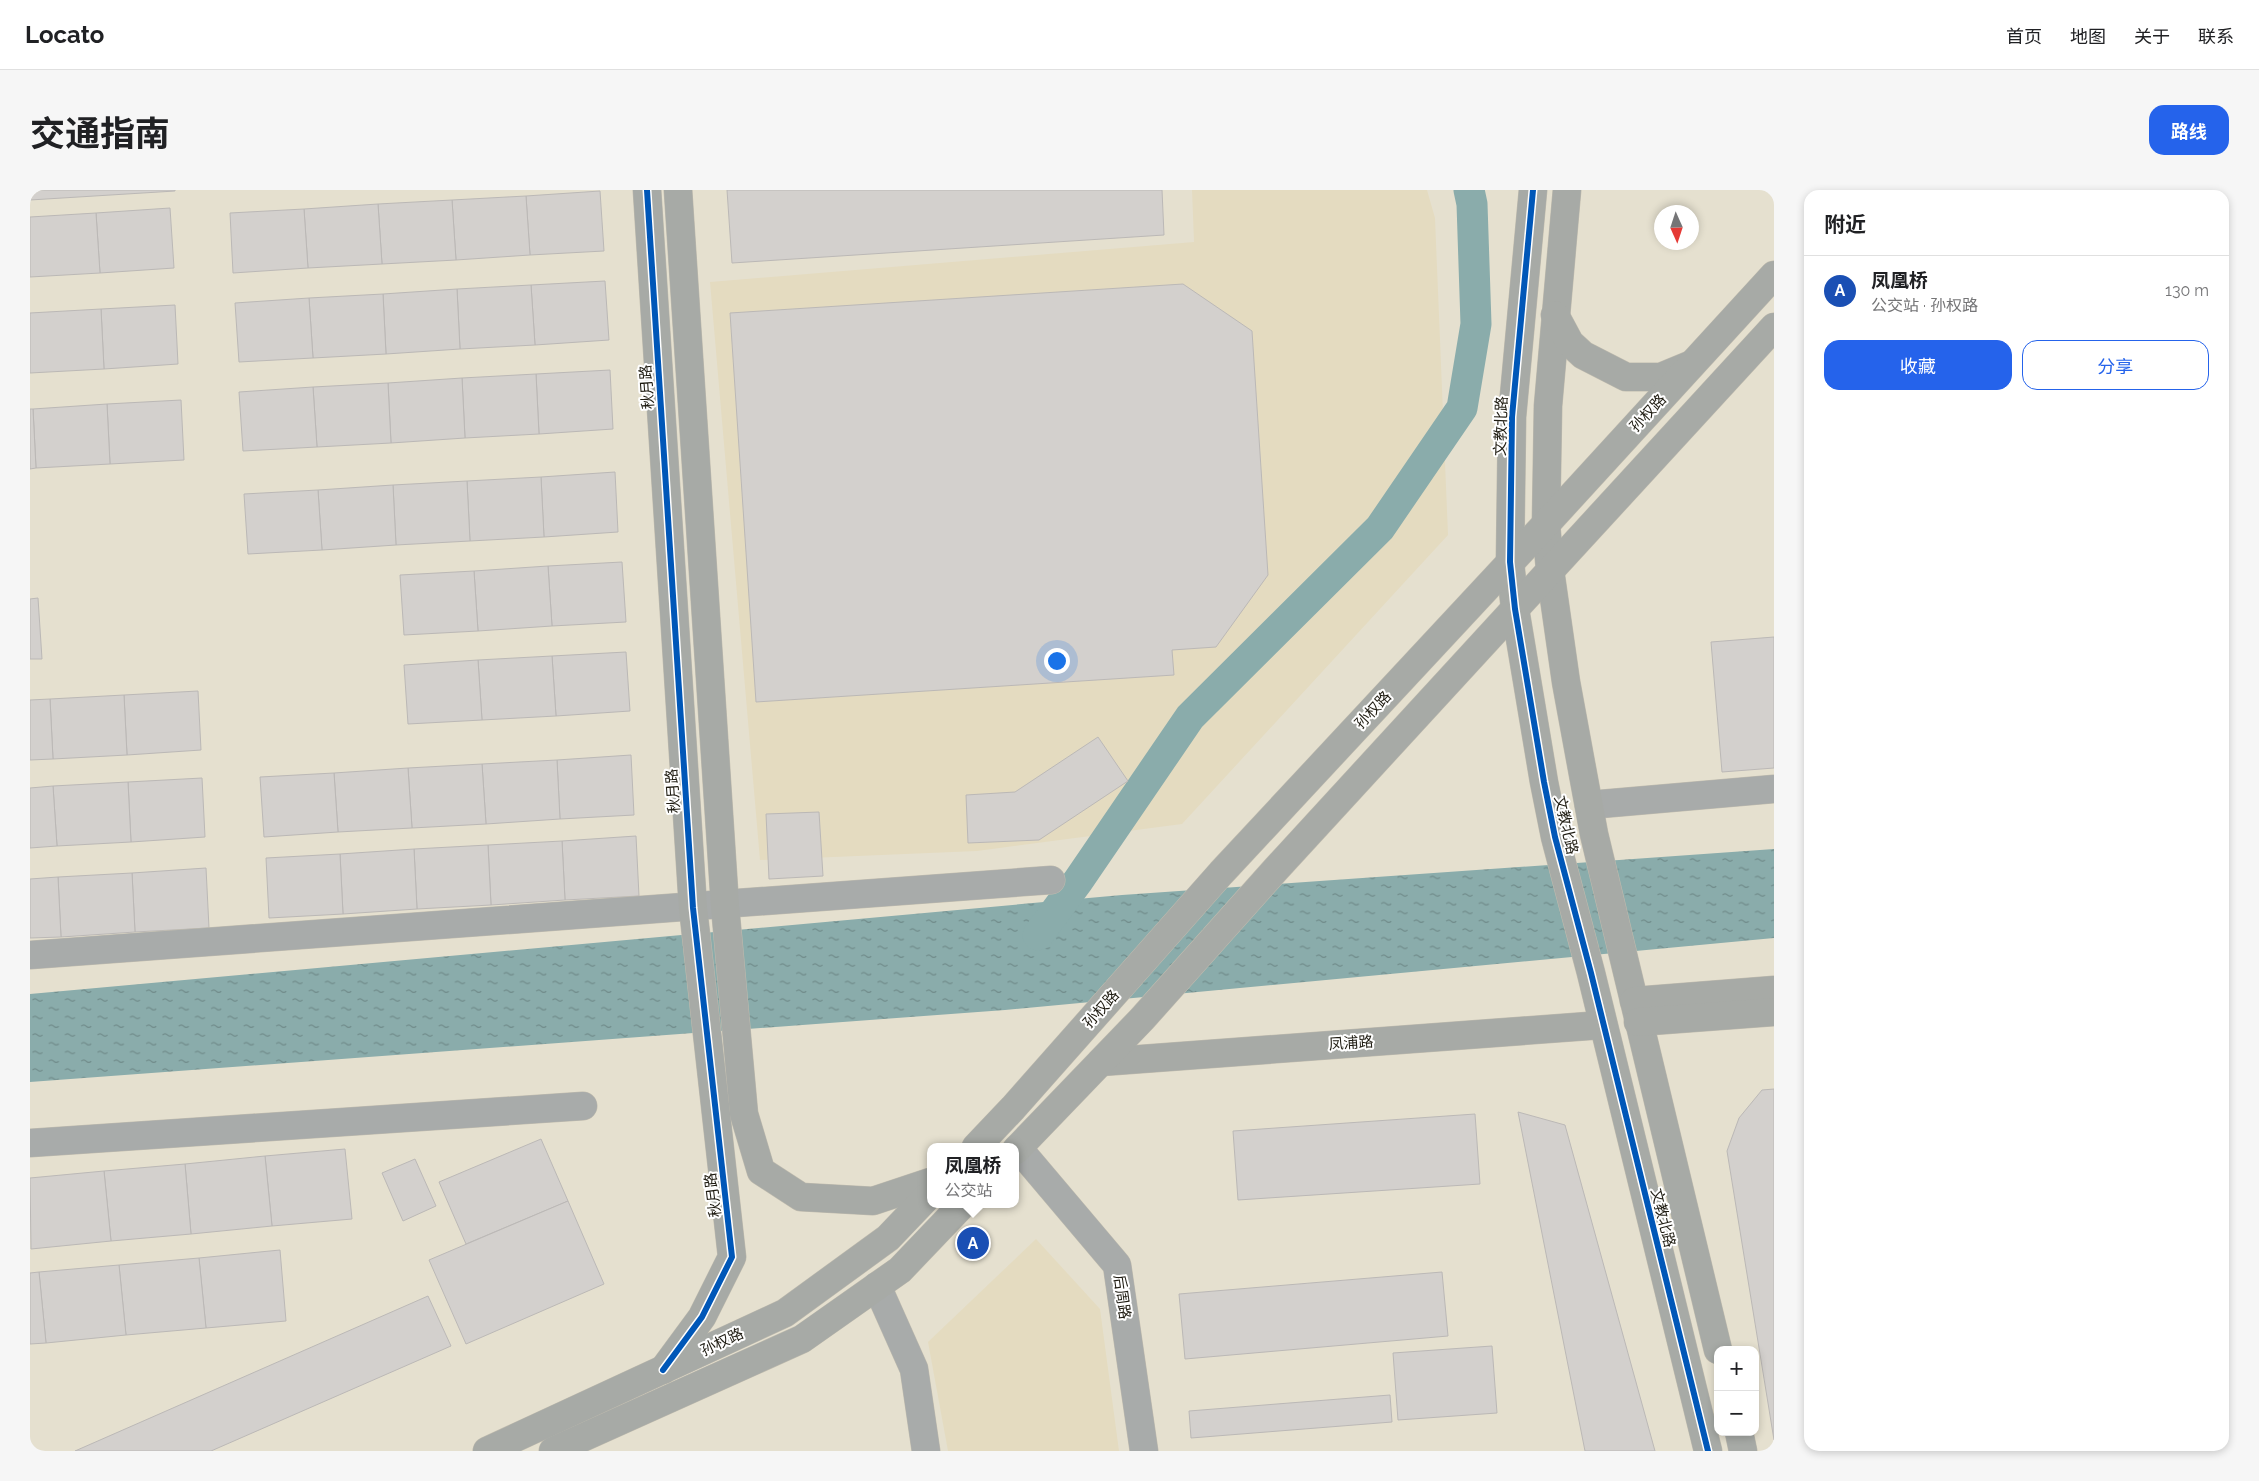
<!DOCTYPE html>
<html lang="zh">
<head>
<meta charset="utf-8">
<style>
	:root { --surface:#fff; --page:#f6f6f6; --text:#202124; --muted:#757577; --line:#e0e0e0; --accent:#2563eb }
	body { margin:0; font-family:Raleway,"Noto Sans SC",sans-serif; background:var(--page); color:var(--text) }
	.controls { position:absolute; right:15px; bottom:15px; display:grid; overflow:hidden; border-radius:10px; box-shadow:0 2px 8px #0003 }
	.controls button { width:45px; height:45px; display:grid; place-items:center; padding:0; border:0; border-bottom:1px solid var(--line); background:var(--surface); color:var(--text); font:25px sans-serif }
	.compass { position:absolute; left:1624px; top:15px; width:45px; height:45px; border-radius:50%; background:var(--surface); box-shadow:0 2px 8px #0003; rotate:177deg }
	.you { position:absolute; left:1026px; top:470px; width:18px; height:18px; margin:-12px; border:4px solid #fff; border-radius:50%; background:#1a73e8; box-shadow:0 0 0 8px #1a73e833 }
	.badge { display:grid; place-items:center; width:32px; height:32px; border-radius:50%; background:var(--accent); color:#fff; font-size:16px; font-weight:700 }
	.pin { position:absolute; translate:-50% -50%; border:2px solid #fff; box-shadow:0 1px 5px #0006 }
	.popup { position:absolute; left:897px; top:953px; width:92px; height:65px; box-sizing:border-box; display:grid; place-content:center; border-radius:10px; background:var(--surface); filter:drop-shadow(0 1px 4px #0005); font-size:16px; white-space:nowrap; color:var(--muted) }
	.popup b { font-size:19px; color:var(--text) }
	.popup::after { content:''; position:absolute; left:50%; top:100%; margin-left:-10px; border:10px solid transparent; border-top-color:var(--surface) }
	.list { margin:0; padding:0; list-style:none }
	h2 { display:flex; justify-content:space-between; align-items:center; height:65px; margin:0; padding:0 20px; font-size:21px }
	h2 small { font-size:16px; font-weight:400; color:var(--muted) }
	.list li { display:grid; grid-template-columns:32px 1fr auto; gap:15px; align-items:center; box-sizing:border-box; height:70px; padding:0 20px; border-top:1px solid var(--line) }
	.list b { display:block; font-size:19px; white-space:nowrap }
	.list p { margin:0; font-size:16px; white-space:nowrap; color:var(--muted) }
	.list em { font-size:16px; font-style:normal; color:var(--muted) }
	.actions { display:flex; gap:10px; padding:15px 20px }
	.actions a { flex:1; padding:11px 0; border:1px solid var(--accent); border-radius:15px; text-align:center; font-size:18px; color:var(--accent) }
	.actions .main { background:var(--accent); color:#fff }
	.map { position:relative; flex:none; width:1744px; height:1261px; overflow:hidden; border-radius:15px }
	header { display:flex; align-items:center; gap:30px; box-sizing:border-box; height:70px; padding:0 25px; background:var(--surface); border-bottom:1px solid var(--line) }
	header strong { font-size:24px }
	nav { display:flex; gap:28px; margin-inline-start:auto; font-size:18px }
	.intro { display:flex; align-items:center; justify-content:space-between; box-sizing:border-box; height:120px; padding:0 30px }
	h1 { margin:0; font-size:35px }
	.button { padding:12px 22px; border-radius:15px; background:var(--accent); color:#fff; font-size:18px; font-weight:700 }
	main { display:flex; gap:30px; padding:0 30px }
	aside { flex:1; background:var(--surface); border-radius:15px; box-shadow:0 2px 8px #0003 }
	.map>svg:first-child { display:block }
</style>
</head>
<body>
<header>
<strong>Locato</strong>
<nav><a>首页</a><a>地图</a><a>关于</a><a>联系</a></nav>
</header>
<div class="intro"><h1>交通指南</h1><a class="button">路线</a></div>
<main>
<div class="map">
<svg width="1744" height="1261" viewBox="0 0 1744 1261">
	<defs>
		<pattern id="water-ripples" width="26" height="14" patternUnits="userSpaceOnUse" patternTransform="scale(1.25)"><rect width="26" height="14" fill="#8aacab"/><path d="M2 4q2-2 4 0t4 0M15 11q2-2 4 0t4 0" fill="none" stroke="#708b8a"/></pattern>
	</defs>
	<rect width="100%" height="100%" fill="#e5e0cf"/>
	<g fill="#e4dbc0">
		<path d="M1162,0H1397L1405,28L1418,345L1152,634L947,661L730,670L680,92L1164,52Z"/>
		<path d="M1006,1049L1070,1119L1089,1261H918L898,1152Z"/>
	</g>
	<path fill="url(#water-ripples)" d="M1744,659V748L975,820L0,892V804L1092,705Z"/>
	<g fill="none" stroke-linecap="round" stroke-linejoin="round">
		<path stroke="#8aacab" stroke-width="31" d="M1008,745L1048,691L1160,527L1350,338L1432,218L1446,134L1442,14L1439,0"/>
	</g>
	<g fill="#d3d0cd" stroke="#bbb8b6">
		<path d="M0,0H145V1L0,10Z"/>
		<path d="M697,0H1132L1134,45L702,73Z"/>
		<path d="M570,1L574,61L500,65L496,6Z"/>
		<path d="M496,6L500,65L426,70L422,10Z"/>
		<path d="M422,10L426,70L352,74L348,14Z"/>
		<path d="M348,14L352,74L278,78L274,19Z"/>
		<path d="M140,18L144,78L70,83L66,23Z"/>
		<path d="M274,19L278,78L203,83L200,23Z"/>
		<path d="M66,23L70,83L0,87V27Z"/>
		<path d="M575,91L579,150L505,155L501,95Z"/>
		<path d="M1153,94L1222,141L1238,385L1186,457L1142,460L1144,485L726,512L700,123Z"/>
		<path d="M501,95L505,155L430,159L427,99Z"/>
		<path d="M427,99L430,159L356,164L353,104Z"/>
		<path d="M353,104L356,164L283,168L279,108Z"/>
		<path d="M279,108L283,168L209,172L205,113Z"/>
		<path d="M145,115L148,174L74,179L71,119Z"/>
		<path d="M71,119L74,179L0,183V123Z"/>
		<path d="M580,180L583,239L509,244L506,184Z"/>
		<path d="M506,184L509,244L435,248L432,188Z"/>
		<path d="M432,188L435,248L361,253L358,193Z"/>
		<path d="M358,193L361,253L287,257L283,197Z"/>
		<path d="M283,197L287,257L213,261L209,202Z"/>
		<path d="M151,210L154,270L80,274L77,214Z"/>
		<path d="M77,214L80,274L6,278L3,219Z"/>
		<path d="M0,219H3L6,278L0,279Z"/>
		<path d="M585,282L588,342L514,347L511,287Z"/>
		<path d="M511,287L514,347L440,351L437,291Z"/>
		<path d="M437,291L440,351L366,355L363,295Z"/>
		<path d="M363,295L366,355L292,360L288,300Z"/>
		<path d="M288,300L292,360L218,364L214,304Z"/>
		<path d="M592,372L596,432L522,436L518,376Z"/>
		<path d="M518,376L522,436L448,441L444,381Z"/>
		<path d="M444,381L448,441L374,445L370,385Z"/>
		<path d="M8,408L12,469H0V409Z"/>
		<path d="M1744,447V578L1692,582L1681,452Z"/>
		<path d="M596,462L600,521L526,526L522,466Z"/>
		<path d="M522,466L526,526L452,530L448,470Z"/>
		<path d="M448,470L452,530L378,534L374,475Z"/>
		<path d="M168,501L171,560L97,565L94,505Z"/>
		<path d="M94,505L97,565L23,569L20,509Z"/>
		<path d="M20,509L23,569L0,570V510Z"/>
		<path d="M1068,547L1098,591L1009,650L938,653L936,605L985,602Z"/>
		<path d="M601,565L604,625L530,629L527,570Z"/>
		<path d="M527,570L530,629L456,634L452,574Z"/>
		<path d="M452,574L456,634L382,638L378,578Z"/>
		<path d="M378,578L382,638L308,642L304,583Z"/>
		<path d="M304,583L308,642L234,647L230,587Z"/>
		<path d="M172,588L175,647L101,652L98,592Z"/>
		<path d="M98,592L101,652L27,656L23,596Z"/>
		<path d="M23,596L27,656L0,658V598Z"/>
		<path d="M789,622L793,686L739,689L736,624Z"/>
		<path d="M606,646L609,706L535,710L532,651Z"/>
		<path d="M532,651L535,710L461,715L458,655Z"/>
		<path d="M458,655L461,715L387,719L384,659Z"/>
		<path d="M384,659L387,719L313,724L310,664Z"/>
		<path d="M310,664L313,724L239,728L236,668Z"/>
		<path d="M176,678L179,738L105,742L102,683Z"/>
		<path d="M102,683L105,742L31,747L28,687Z"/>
		<path d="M28,687L31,747L0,748V689Z"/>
		<path d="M1744,899V1250L1697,961L1709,928L1732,900Z"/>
		<path d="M1488,922L1535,935L1625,1261H1555Z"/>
		<path d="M1445,924L1450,994L1208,1010L1203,941Z"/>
		<path d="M511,949L538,1011L436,1054L409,992Z"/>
		<path d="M315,959L322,1029L242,1036L235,966Z"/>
		<path d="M235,966L242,1036L161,1044L155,974Z"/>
		<path d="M385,969L406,1016L373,1031L352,983Z"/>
		<path d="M155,974L161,1044L81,1051L74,981Z"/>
		<path d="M74,981L81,1051L1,1059L0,988Z"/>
		<path d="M538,1011L574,1094L436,1154L399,1070Z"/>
		<path d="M250,1060L256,1131L176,1138L169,1068Z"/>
		<path d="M169,1068L176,1138L96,1145L89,1075Z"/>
		<path d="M89,1075L96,1145L16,1153L9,1082Z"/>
		<path d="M9,1082L16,1153L0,1154V1083Z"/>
		<path d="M1412,1082L1418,1146L1155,1169L1149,1104Z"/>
		<path d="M398,1106L421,1156L181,1261H45Z"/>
		<path d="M1462,1156L1467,1223L1368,1230L1363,1163Z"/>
		<path d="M1360,1205L1362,1232L1161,1248L1159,1221Z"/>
	</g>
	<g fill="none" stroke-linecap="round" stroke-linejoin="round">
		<g stroke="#c0bcaf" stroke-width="29">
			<g id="street">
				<path d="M1559,615L1744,599"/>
				<path d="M0,765L1021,690"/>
				<path d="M0,953L553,916"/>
				<path d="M988,958L1087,1075L1114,1261"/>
				<path d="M847,1096L884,1179L896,1261"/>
			</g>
		</g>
		<g stroke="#c0bcaf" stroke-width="29">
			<g id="secondary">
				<path d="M617,0L663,718L702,1067L672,1127L633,1180"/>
				<path d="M648,0L695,716L714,924L731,981L771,1007L843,1011L900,992"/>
				<path d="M1503,0L1482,227L1480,372L1485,419L1514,592L1525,647L1561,783L1678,1261"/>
				<path d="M1537,0L1518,216L1516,334L1520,380L1536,492L1564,644L1688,1160"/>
				<path d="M1525,125L1540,153L1553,165L1596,187H1631L1660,175"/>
				<path d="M1604,811L1744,800"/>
				<path d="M1608,832L1744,822"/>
				<path d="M1071,872L1572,835"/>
				<path d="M946,957L983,918L1191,683L1516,334L1744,85"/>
				<path d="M986,960L1112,829L1247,678L1744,137"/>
				<path d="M1709,1242L1713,1261"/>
				<path d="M457,1261L755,1123L858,1048L900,1004"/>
				<path d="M523,1261L772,1149L870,1080L933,1014"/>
			</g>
		</g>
		<use href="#street" stroke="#a8abaa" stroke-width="28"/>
		<use href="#secondary" stroke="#a7aaa6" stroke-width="28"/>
		<g stroke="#fff" stroke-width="9">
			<g id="cycleway">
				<path d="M617,0L663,718L702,1067L672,1127L633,1180"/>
				<path d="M1503,0L1482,227L1480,372L1485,419L1514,592L1525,647L1561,783L1678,1261"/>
			</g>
		</g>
		<use href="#cycleway" stroke="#0057b8" stroke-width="6"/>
	</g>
	<g text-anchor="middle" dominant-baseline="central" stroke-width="4" stroke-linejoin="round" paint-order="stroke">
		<g font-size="15" fill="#1f1c12" stroke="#fff">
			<text transform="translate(617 197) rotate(-94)">秋月路</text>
			<text transform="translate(1618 223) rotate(-47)">孙权路</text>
			<text transform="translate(1471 236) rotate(-88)">文教北路</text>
			<text transform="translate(1343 520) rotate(-47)">孙权路</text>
			<text transform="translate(643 601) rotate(-94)">秋月路</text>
			<text transform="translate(1536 635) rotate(77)">文教北路</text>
			<text transform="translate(1071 819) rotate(-48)">孙权路</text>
			<text transform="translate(1321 853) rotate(-4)">凤浦路</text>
			<text transform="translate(683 1005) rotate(-97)">秋月路</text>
			<text transform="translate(1633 1028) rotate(76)">文教北路</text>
			<text transform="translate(1092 1107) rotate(82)">后周路</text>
			<text transform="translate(692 1152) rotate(-25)">孙权路</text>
		</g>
	</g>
</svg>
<div class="controls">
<button>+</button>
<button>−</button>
</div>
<svg class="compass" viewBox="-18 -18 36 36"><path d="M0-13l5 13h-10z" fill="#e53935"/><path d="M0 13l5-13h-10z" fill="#757577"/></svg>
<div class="you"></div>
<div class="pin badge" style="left:943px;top:1053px;background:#1a4fb4">A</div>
<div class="popup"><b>凤凰桥</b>公交站</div>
</div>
<aside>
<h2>附近<small></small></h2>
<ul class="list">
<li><span class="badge" style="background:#1a4fb4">A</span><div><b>凤凰桥</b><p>公交站 · 孙权路</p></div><em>130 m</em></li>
</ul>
<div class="actions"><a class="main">收藏</a><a>分享</a></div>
</aside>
</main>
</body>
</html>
